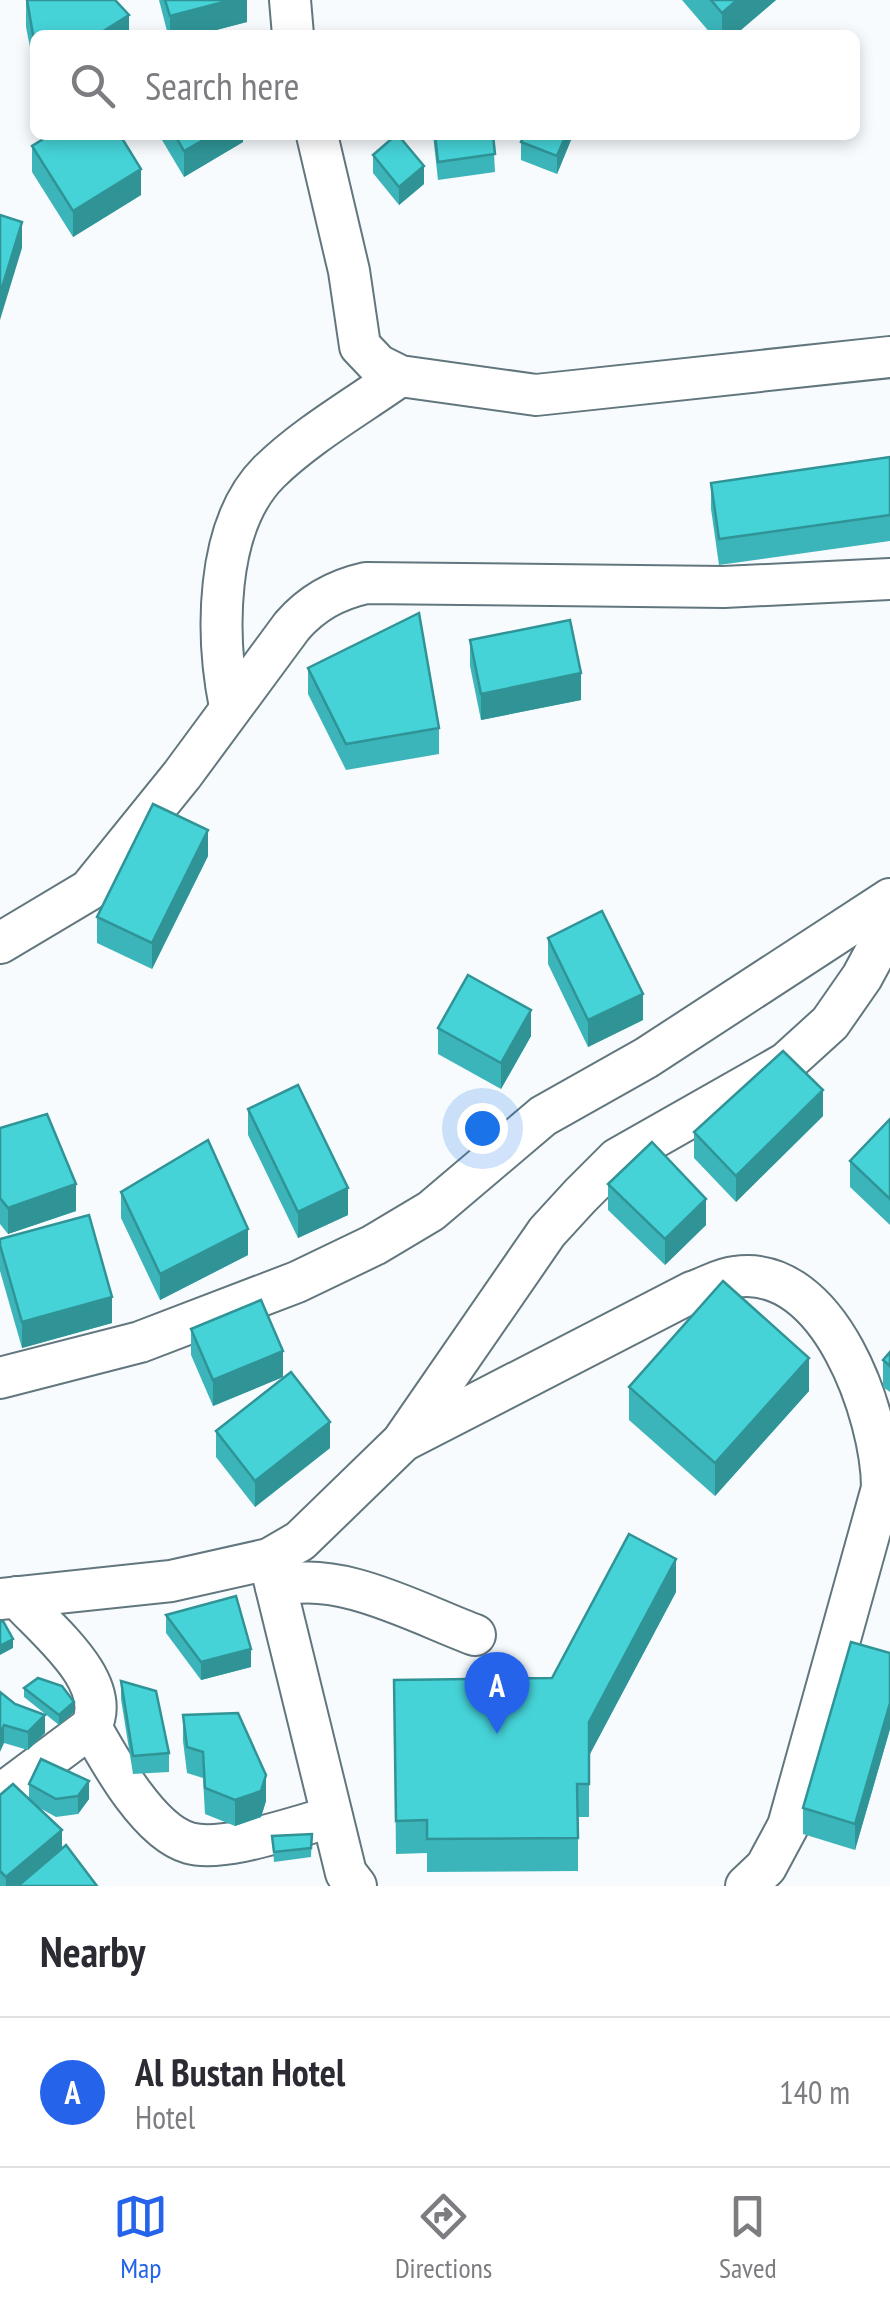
<!DOCTYPE html>
<html lang="en">
<head>
<meta charset="utf-8">
<style>
	:root { --surface:#fff; --page:#f2f2f3; --text:#2b2b33; --muted:#7c7c81; --line:#e1e1e2; --accent:#2563eb }
	body { margin:0; font-family:"PT Sans Narrow",sans-serif; background:var(--page); color:var(--text) }
	.you { position:absolute; left:482px; top:1128px; width:35px; height:35px; margin:-25px; border:8px solid #fff; border-radius:50%; background:#1a73e8; box-shadow:0 0 0 15px #1a73e833 }
	.badge { display:grid; place-items:center; width:65px; height:65px; border-radius:50%; background:var(--accent); color:#fff; font-size:32px; font-weight:700 }
	.pin { position:absolute; translate:-50% -82px; filter:drop-shadow(0 2px 5px #0008) }
	.pin::after { content:''; position:absolute; top:52px; width:35px; height:30px; background:inherit; clip-path:polygon(0 0,100% 0,50% 100%) }
	.list { margin:0; padding:0; list-style:none }
	h2 { display:flex; justify-content:space-between; align-items:center; height:130px; margin:0; padding:0 40px; font-size:42px }
	h2 small { font-size:32px; font-weight:400; color:var(--muted) }
	.list li { display:grid; grid-template-columns:65px 1fr auto; gap:30px; align-items:center; box-sizing:border-box; height:150px; padding:0 40px; border-top:2px solid var(--line) }
	.list b { display:block; font-size:38px; white-space:nowrap }
	.list p { margin:0; font-size:32px; white-space:nowrap; color:var(--muted) }
	.list em { font-size:32px; font-style:normal; color:var(--muted) }
	.icon { flex:none; width:55px; height:55px; fill:none; stroke:currentColor; stroke-width:2; stroke-linecap:round; stroke-linejoin:round }
	.map { position:relative; flex:none; width:890px; height:1886px; overflow:hidden }
	.search { position:absolute; background:var(--surface); box-shadow:0 5px 15px #0003; left:30px; right:30px; top:30px; height:110px; display:flex; align-items:center; gap:25px; box-sizing:border-box; padding:0 35px; border-radius:15px; color:var(--muted); font-size:38px }
	.sheet { height:280px; background:var(--surface) }
	nav { display:flex; justify-content:space-around; align-items:center; box-sizing:border-box; height:140px; border-top:2px solid var(--line); background:var(--surface); font-size:28px; color:var(--muted) }
	nav a { display:grid; justify-items:center; gap:5px }
	nav .on { color:var(--accent) }
	.map>svg:first-child { display:block }
</style>
</head>
<body>
<div class="map">
<svg width="890" height="1886" viewBox="0 0 890 1886">
	<rect width="100%" height="100%" fill="#f7fbfd"/>
	<g fill="none" stroke-linecap="round" stroke-linejoin="round">
		<g stroke="#62767e" stroke-width="44">
			<g id="minor">
				<path d="M290,0L293,35"/>
				<path d="M317,135L349,271L360,346L378,365L400,376L536,395L890,357"/>
				<path d="M230,707C216,638 214,527 269,472C307,435 356,407 400,376"/>
				<path d="M0,943L89,890L182,775L292,626C312,603 335,590 366,583L724,587L890,579"/>
				<path d="M0,1378L140,1342L297,1282L374,1245L431,1211L543,1116L646,1058L890,899"/>
				<path d="M407,1439L692,1292C706,1288 721,1278 735,1277C830,1263 882,1417 882,1488L788,1826L766,1867L746,1886"/>
				<path d="M269,1559L346,1873L356,1886"/>
				<path d="M276,1587C337,1568 418,1614 475,1635"/>
				<path d="M0,1599L171,1581L269,1559L300,1541L402,1442L547,1232L580,1196L617,1159L786,1063L830,1023L862,977L890,925"/>
				<path d="M91,1727C110,1761 149,1832 189,1843C224,1853 296,1826 332,1817"/>
				<path d="M0,1795L91,1727C114,1681 45,1629 17,1597"/>
			</g>
		</g>
		<use href="#minor" stroke="#fff" stroke-width="40"/>
	</g>
	<g fill="#3bb5ba">
		<path d="M159,0H247V22L197,35H168Z"/>
		<path d="M682,0H776L735,35H712Z"/>
		<path d="M26,1L129,35H35V72L26,27Z"/>
		<path d="M159,135H243V142L184,177Z"/>
		<path d="M433,135H493L495,172L438,180Z"/>
		<path d="M524,135H573L557,174L521,160V142Z"/>
		<path d="M32,146L141,195L73,237L32,172Z"/>
		<path d="M373,155L424,184L399,205L373,173Z"/>
		<path d="M890,457V541L719,565L711,509V483Z"/>
		<path d="M470,640L581,700L481,720L470,666Z"/>
		<path d="M308,668L439,728V754L346,770L308,694Z"/>
		<path d="M208,856L152,969L97,943V917Z"/>
		<path d="M548,938L643,1020L588,1047L548,964Z"/>
		<path d="M438,1028L531,1036L501,1089L438,1054Z"/>
		<path d="M248,1109L348,1215L298,1238L248,1135Z"/>
		<path d="M823,1116L736,1202L694,1158V1132Z"/>
		<path d="M890,1119V1225L850,1187V1161Z"/>
		<path d="M0,1128L76,1211L8,1234L0,1224Z"/>
		<path d="M608,1184L706,1225L665,1265L608,1210Z"/>
		<path d="M121,1192L248,1255L160,1300L121,1218Z"/>
		<path d="M0,1239L112,1323L22,1348L0,1271Z"/>
		<path d="M191,1329L283,1377L213,1406L191,1355Z"/>
		<path d="M890,1352V1392L883,1387V1360Z"/>
		<path d="M629,1387L809,1391L715,1496L629,1420Z"/>
		<path d="M216,1431L330,1448L255,1507L216,1457Z"/>
		<path d="M676,1592L589,1755V1817H578V1871L427,1872V1853L396,1854L394,1680L552,1678Z"/>
		<path d="M166,1615L251,1667L201,1680L166,1633Z"/>
		<path d="M890,1653V1729L855,1850L803,1834V1808Z"/>
		<path d="M121,1681L169,1753V1772L133,1774L121,1699Z"/>
		<path d="M24,1688L74,1712L59,1725L24,1697Z"/>
		<path d="M0,1692L45,1733L28,1750L4,1743Z"/>
		<path d="M183,1715L266,1801L261,1817L235,1826L205,1814L203,1778L187,1773L183,1741Z"/>
		<path d="M41,1759L89,1799L78,1814L56,1817L36,1806L62,1848L97,1886H0V1795L29,1799V1784Z"/>
		<path d="M312,1834L311,1857L274,1862L272,1836Z"/>
	</g>
	<g fill="#309497">
		<path d="M231,0H247V22L197,35H170V16Z"/>
		<path d="M737,0H776L735,35H722V13Z"/>
		<path d="M129,15V35H97Z"/>
		<path d="M212,135H243V142L184,177V151Z"/>
		<path d="M566,135H573L557,174V156Z"/>
		<path d="M424,166V184L399,205V187Z"/>
		<path d="M141,169V195L73,237V211Z"/>
		<path d="M22,222V248L0,320V294Z"/>
		<path d="M581,673V700L481,720V694Z"/>
		<path d="M208,830V856L152,969V943Z"/>
		<path d="M643,994V1020L588,1047V1020Z"/>
		<path d="M531,1010V1036L501,1089V1063Z"/>
		<path d="M823,1090V1116L736,1202V1176Z"/>
		<path d="M76,1184V1211L8,1234V1208Z"/>
		<path d="M348,1188V1215L298,1238V1212Z"/>
		<path d="M706,1199V1225L665,1265V1239Z"/>
		<path d="M248,1229V1255L160,1300V1274Z"/>
		<path d="M112,1297V1323L22,1348V1322Z"/>
		<path d="M283,1351V1377L213,1406V1380Z"/>
		<path d="M809,1358V1391L715,1496V1463Z"/>
		<path d="M330,1422V1448L255,1507V1481Z"/>
		<path d="M676,1559V1592L589,1756V1722Z"/>
		<path d="M13,1639V1648L0,1655V1646Z"/>
		<path d="M251,1649V1667L201,1680V1662Z"/>
		<path d="M74,1702V1712L59,1725V1715Z"/>
		<path d="M890,1703V1729L855,1850V1824Z"/>
		<path d="M45,1715V1733L28,1750V1732Z"/>
		<path d="M4,1725V1743L0,1752V1734Z"/>
		<path d="M266,1775V1801L261,1817L235,1826V1800Z"/>
		<path d="M89,1781V1799L78,1814V1796Z"/>
		<path d="M62,1830V1856L27,1886H6V1877Z"/>
	</g>
	<g fill="#45d3d8" stroke="#309497" stroke-width="2.5">
		<path d="M27,0H115L129,15L97,35H35V46Z"/>
		<path d="M165,0H231L170,16Z"/>
		<path d="M711,0H737L722,13Z"/>
		<path d="M50,135H120L141,169L73,211L32,146Z"/>
		<path d="M175,135H212L184,151Z"/>
		<path d="M396,135H398L424,166L399,187L373,155Z"/>
		<path d="M435,135H493L495,154L438,162Z"/>
		<path d="M524,135H566L557,156L521,142Z"/>
		<path d="M0,215L22,222L0,294Z"/>
		<path d="M890,457V515L719,539L711,483Z"/>
		<path d="M419,613L439,728L346,744L308,668Z"/>
		<path d="M570,620L581,673L481,694L470,640Z"/>
		<path d="M153,804L208,830L152,943L97,917Z"/>
		<path d="M602,911L643,994L588,1020L548,938Z"/>
		<path d="M468,975L531,1010L501,1063L438,1028Z"/>
		<path d="M783,1051L823,1090L736,1176L694,1132Z"/>
		<path d="M298,1085L348,1188L298,1212L248,1109Z"/>
		<path d="M47,1114L76,1184L8,1208L0,1198V1128Z"/>
		<path d="M890,1119V1199L850,1161Z"/>
		<path d="M208,1140L248,1229L160,1274L121,1192Z"/>
		<path d="M652,1142L706,1199L665,1239L608,1184Z"/>
		<path d="M89,1215L112,1297L22,1322L0,1245V1239Z"/>
		<path d="M723,1281L809,1358L715,1463L629,1387Z"/>
		<path d="M261,1300L283,1351L213,1380L191,1329Z"/>
		<path d="M890,1352V1366L883,1360Z"/>
		<path d="M291,1372L330,1422L255,1481L216,1431Z"/>
		<path d="M629,1534L676,1559L589,1722V1784H577L578,1838L427,1839V1820L396,1821L394,1680L552,1678Z"/>
		<path d="M236,1596L251,1649L201,1662L166,1615Z"/>
		<path d="M3,1621L13,1639L0,1646V1622Z"/>
		<path d="M851,1642L890,1653V1703L855,1824L803,1808Z"/>
		<path d="M38,1678L62,1686L74,1702L59,1715L24,1688Z"/>
		<path d="M121,1681L156,1691L169,1753L133,1756Z"/>
		<path d="M0,1692L15,1704L45,1715L28,1732L4,1725L0,1734Z"/>
		<path d="M238,1713L266,1775L261,1791L235,1800L205,1788L203,1752L187,1747L183,1715Z"/>
		<path d="M41,1759L89,1781L78,1796L56,1799L29,1784Z"/>
		<path d="M13,1784L62,1830L6,1877L0,1871V1795Z"/>
		<path d="M312,1834L311,1848L274,1852L272,1836Z"/>
		<path d="M66,1845L97,1886H18Z"/>
	</g>
</svg>
<div class="you"></div>
<div class="pin badge" style="left:497px;top:1734px">A</div>
<div class="search"><svg class="icon" aria-label="search" viewBox="0 0 24 24"><circle cx="10" cy="10" r="6"/><path d="M15 15l6 6"/></svg>Search here</div>
</div>
<section class="sheet">
<h2>Nearby<small></small></h2>
<ul class="list">
<li><span class="badge">A</span><div><b>Al Bustan Hotel</b><p>Hotel</p></div><em>140 m</em></li>
</ul>
</section>
<nav>
<a class="on"><svg class="icon" aria-label="map" viewBox="0 0 24 24"><path d="M3 6l6-2 6 2 6-2v14l-6 2-6-2-6 2zM9 4v14M15 6v14"/></svg>Map</a>
<a><svg class="icon" aria-label="directions" viewBox="0 0 24 24"><path d="M12 3l9 9-9 9-9-9zM9 14v-3h6M13 9l2 2-2 2"/></svg>Directions</a>
<a><svg class="icon" aria-label="saved" viewBox="0 0 24 24"><path d="M7 4h10v16l-5-4-5 4z"/></svg>Saved</a>
</nav>
</body>
</html>
